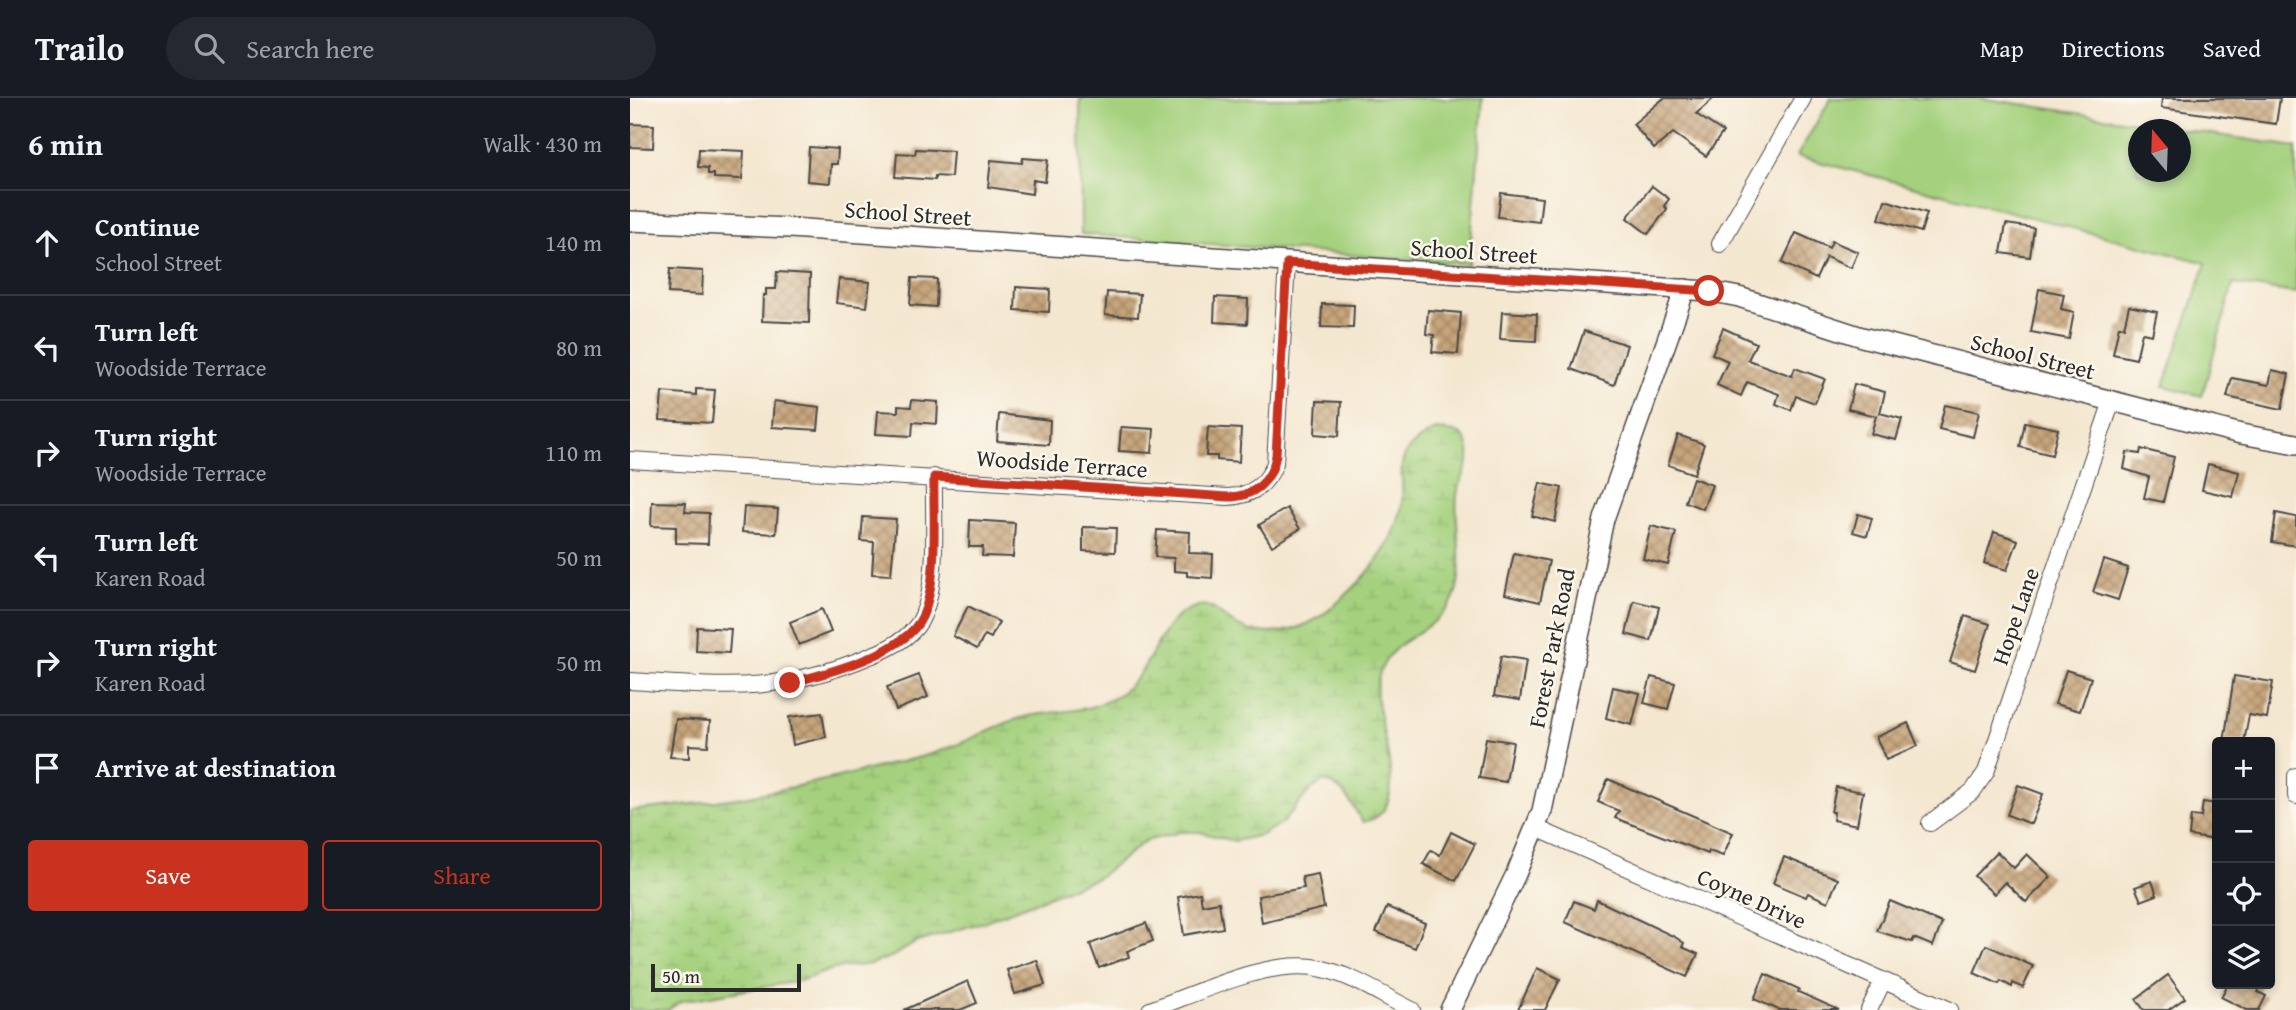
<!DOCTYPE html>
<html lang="en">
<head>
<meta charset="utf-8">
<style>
	:root { --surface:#171b24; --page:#242831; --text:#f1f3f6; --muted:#9ea1a6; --line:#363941; --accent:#c8321e }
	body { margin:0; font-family:"Gentium Book Plus",serif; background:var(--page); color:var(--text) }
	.controls { position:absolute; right:21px; bottom:21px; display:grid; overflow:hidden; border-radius:7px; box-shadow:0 4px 10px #0003 }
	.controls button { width:63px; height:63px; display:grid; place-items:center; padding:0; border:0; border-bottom:2px solid var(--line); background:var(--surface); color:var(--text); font:35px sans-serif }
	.compass { position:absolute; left:1498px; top:21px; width:63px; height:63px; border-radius:50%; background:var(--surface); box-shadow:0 4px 10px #0003; rotate:341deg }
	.scale { position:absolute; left:21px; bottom:18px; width:150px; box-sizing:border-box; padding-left:7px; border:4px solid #2b2b2b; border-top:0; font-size:19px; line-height:24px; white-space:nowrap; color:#2b2b2b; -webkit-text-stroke:5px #fbf7ec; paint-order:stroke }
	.stop { position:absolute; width:21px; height:21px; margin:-16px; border:5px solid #c8321e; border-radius:50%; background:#fff }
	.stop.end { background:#c8321e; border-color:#fff; box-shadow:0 2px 7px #0008 }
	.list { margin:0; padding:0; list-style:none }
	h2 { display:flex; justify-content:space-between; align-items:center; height:91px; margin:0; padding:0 28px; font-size:30px }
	h2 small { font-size:23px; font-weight:400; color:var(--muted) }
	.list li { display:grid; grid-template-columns:46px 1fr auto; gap:21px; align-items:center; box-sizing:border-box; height:105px; padding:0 28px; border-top:2px solid var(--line) }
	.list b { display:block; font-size:26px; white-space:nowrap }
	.list p { margin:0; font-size:23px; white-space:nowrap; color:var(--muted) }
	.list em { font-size:23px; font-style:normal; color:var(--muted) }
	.actions { display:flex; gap:14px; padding:21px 28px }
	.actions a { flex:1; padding:16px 0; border:2px solid var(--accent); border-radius:7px; text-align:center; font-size:24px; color:var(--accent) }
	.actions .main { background:var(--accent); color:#fff }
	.icon { flex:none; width:38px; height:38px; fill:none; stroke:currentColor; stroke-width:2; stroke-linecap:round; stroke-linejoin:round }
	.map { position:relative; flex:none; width:1666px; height:912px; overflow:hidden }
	header { display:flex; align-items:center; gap:42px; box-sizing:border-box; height:98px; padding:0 35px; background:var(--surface); border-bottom:2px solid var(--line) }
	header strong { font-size:33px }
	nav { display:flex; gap:38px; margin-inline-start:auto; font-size:24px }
	.search { width:490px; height:63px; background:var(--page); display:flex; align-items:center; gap:18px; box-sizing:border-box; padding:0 24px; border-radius:38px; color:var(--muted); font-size:26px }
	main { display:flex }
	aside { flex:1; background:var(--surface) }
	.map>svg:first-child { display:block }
</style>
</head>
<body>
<header>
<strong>Trailo</strong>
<div class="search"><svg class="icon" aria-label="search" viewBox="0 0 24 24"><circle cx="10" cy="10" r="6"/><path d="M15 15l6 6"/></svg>Search here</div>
<nav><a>Map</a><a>Directions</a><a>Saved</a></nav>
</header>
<main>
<aside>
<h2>6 min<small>Walk · 430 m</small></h2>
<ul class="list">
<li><svg class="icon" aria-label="ahead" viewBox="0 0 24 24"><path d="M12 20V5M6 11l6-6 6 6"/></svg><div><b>Continue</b><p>School Street</p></div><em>140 m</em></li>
<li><svg class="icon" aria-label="left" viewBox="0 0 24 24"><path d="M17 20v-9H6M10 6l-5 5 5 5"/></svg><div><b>Turn left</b><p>Woodside Terrace</p></div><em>80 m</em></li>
<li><svg class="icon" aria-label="right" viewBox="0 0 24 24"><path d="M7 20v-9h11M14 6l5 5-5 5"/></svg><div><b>Turn right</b><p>Woodside Terrace</p></div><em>110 m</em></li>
<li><svg class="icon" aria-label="left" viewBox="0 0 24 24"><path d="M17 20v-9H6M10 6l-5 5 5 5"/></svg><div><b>Turn left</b><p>Karen Road</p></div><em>50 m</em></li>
<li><svg class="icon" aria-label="right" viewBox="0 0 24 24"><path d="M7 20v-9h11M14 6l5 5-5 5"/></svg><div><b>Turn right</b><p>Karen Road</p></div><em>50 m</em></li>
<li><svg class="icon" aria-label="arrive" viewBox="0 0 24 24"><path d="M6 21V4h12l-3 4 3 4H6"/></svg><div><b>Arrive at destination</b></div></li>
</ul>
<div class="actions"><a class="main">Save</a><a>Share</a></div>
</aside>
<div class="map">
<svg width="1666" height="912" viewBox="0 0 1666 912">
	<defs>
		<pattern id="wetland-marsh" width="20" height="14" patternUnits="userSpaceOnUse" patternTransform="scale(1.75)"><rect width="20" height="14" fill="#a5d17e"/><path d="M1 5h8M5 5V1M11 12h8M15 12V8" fill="none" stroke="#8eb46d"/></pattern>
		<pattern id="building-cross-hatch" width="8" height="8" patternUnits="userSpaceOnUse" patternTransform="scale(1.75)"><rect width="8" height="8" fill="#c7a57c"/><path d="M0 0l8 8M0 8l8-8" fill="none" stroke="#a28766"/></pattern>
	</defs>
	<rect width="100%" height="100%" fill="#fbf7ec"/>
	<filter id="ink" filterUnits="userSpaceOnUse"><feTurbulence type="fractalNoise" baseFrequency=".0143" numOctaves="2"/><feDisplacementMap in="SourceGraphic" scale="14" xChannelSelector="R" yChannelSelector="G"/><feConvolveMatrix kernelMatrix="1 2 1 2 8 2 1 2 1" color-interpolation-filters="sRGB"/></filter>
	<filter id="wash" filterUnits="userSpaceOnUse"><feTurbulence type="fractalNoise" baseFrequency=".00686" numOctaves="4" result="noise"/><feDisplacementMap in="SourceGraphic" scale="28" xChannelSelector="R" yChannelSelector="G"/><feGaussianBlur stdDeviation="1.57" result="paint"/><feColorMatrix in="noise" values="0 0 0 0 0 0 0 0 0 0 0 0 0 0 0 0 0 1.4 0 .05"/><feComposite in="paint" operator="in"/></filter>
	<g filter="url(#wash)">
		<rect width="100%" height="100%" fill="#f4e7d0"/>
		<path fill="url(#wetland-marsh)" stroke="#687e54" stroke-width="2" d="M806,332C816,333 829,332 835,341C847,361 830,378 827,397C823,430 839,478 820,507C797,540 755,539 747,586C742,622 789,714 733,724C722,708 714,688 694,683L680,692L653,724L631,737L604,743L570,734H550L515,743L469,779L353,824L287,844L263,858L241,866L203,871L169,883L51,903L38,912H0V713C33,709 67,706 100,701C157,692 214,678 270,664C287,660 305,656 321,649C346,640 369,625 395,619C420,613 447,615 473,605C529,583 521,518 569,508C582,505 591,518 601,524C632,544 672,534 699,512C728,488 758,457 769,420C782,379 751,358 806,332Z"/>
		<g fill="#a5d17e" stroke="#687e54" stroke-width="2" fill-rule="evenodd">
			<path d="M450,0H853L839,166L451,136Z"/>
			<path d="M1201,0H1351L1666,49V195L1603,186L1572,298L1534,288L1576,165L1167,58ZM1508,32H1550V74H1508Z"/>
		</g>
		<g id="blocks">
			<g fill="url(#building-cross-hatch)">
				<path d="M1034,0H1084L1066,16L1093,34L1076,58L1043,35L1024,51L1003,26Z"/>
				<path d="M1532,0H1650L1646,26L1531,10Z"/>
				<path d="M0,26L24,27L23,50L0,49Z"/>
				<path d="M179,49L208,51L207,66H201L200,85L177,83Z"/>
				<path d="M69,51L114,53L112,81L84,80V76H78V70L68,69Z"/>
				<path d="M286,51L323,53L321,79L305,78V82L265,79L267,55L285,56Z"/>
				<path d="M393,60L418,62L415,84L403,82L402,96L358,89L361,62L392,65Z"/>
				<path d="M1022,88L1039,101L1034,108L1037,111L1018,136L997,120Z"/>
				<path d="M871,95L912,100L909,124L868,119Z"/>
				<path d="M1255,102L1297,115L1291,134L1249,121Z"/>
				<path d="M1376,126L1404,130L1400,159L1371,155Z"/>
				<path d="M1166,135L1199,150L1202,143L1228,154L1221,170L1196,159L1186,181L1152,165Z"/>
				<path d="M40,171L73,173L72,197L38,195Z"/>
				<path d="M147,174L180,176L179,225L132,223L133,197H136V191H146Z"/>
				<path d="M282,180L307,181L306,209L280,207Z"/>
				<path d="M209,181L240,184L237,209L206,205Z"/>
				<path d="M386,189L420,191L419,214L385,212Z"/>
				<path d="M1409,191L1434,196L1431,211L1444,214L1439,241L1401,234Z"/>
				<path d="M477,194L510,196L508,219L475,217Z"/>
				<path d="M585,199L618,201L617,226L584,224Z"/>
				<path d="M692,206L724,207L723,230L691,229Z"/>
				<path d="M1499,208L1527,214L1522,237L1512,235L1506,261L1483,256L1489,228L1494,229Z"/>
				<path d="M798,212L831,215L828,256L802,254L804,237L796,236Z"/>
				<path d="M872,214L907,216L906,243L870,241Z"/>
				<path d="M1093,230L1126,245L1118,262L1162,278L1165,270L1195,281L1185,305L1166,298L1161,312L1146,306L1149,296L1117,284L1111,298L1087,287L1098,263L1082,256Z"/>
				<path d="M954,233L997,247L984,287L941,271Z"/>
				<path d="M1642,272L1659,276L1652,311L1597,299L1602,280L1639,287Z"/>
				<path d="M1224,286L1255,294L1250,315L1272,321L1266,342L1241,336L1246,318L1218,311Z"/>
				<path d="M66,291L85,292L82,325L30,322L32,294L66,297Z"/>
				<path d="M282,302L308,304L307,326L283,324L282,338L246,336L248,313L268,314V308L281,309Z"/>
				<path d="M144,303L190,309L188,332L142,329Z"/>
				<path d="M687,303L711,304L709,338L685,336Z"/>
				<path d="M1315,307L1349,314L1343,339L1309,331Z"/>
				<path d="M369,316L420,322L419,347L367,343Z"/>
				<path d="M1395,324L1428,331L1422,357L1390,349Z"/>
				<path d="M491,329L524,331L522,355L489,353Z"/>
				<path d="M578,329L611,331L609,364L587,362V358H576Z"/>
				<path d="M1048,337L1074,346L1064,376L1038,367Z"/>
				<path d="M1511,351L1544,359L1533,404L1514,400L1519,379L1494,371L1497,354L1510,356Z"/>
				<path d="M1578,366L1609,374L1603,399L1572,392Z"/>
				<path d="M1063,380L1082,387L1073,411L1055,404Z"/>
				<path d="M910,385L932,390L925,424L902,418Z"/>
				<path d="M22,404L56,405L55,414L79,415L78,446L46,445V429L21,428Z"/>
				<path d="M114,409L148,411L146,436L112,434Z"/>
				<path d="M657,410L670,431L642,448L629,427Z"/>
				<path d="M1646,415L1666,419V448L1642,444Z"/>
				<path d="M1228,416L1242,420L1237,438L1223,434Z"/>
				<path d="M233,419L266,421L261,477L242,476L244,444L231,443Z"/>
				<path d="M340,422L385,425L383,459L352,458L353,449H339Z"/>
				<path d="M1021,428L1046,434L1038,467L1013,461Z"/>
				<path d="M453,429L486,430L485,454L453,453Z"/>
				<path d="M527,432L560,434L559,455L583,456L582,480L557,478V474L544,473V460L525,459Z"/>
				<path d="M1364,434L1388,442L1377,472L1354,465Z"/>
				<path d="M884,455L919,463L910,504L875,496Z"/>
				<path d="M1474,462L1498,470L1488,502L1463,494Z"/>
				<path d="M1004,503L1029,509L1021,543L996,536Z"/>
				<path d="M338,508L369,524L361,540L355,537L347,551L323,538Z"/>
				<path d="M192,511L201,534L169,547L160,524Z"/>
				<path d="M1335,518L1360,526L1345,572L1320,564Z"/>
				<path d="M67,529L101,531L99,555L66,553Z"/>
				<path d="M871,558L896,562L890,602L864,598Z"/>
				<path d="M1436,572L1461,580L1450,613L1425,606Z"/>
				<path d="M289,577L298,599L266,612L257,589Z"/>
				<path d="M1604,578L1643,584L1637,620L1619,617L1614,644H1594Z"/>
				<path d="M1021,579L1045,585L1038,611L1014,605Z"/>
				<path d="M983,589L1010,595L1002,627L976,620Z"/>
				<path d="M192,615L196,639L163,647L159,619Z"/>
				<path d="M46,621L80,623L78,648L59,647V660L40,659Z"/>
				<path d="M1278,625L1288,648L1256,662L1246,639Z"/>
				<path d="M856,640L883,644L876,684L849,680Z"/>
				<path d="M978,681L1103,735L1093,758L1079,753L1078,756L985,720L989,713L968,704Z"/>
				<path d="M1388,687L1413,696L1401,726L1377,717Z"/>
				<path d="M1206,689L1233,694L1227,727L1203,722L1204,714H1201Z"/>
				<path d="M1573,704L1587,706V742L1559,738L1561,718L1571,719Z"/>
				<path d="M821,734L845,746L826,783L793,766L801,752L810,757Z"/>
				<path d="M1367,754L1384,770L1397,756L1421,779L1396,804L1375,784L1364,796L1344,778Z"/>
				<path d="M1154,759L1208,781L1198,804L1178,795L1176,799L1143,785Z"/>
				<path d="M688,776L694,810L632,825L628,798L674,790L672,779Z"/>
				<path d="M1522,783L1527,797L1511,803L1505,789Z"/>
				<path d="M570,795L572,807L589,804L593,830L554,837L548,799Z"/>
				<path d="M967,802L1045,839L1054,845L1052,849L1068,856L1057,879L935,824L944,803L964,811Z"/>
				<path d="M1260,803L1312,825L1303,848L1284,840L1282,844L1247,833Z"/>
				<path d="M757,809L795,825L785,850L746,834Z"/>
				<path d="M516,825L523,843L497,853L499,859L469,870L460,846Z"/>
				<path d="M1356,847L1403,868L1393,890L1383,885L1382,889L1371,883L1369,886L1344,875Z"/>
				<path d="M407,862L415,887L385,896L377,872Z"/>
				<path d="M907,870L930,881L915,912H888Z"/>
				<path d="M1135,876L1169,891L1168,894L1209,912H1149L1124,901Z"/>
				<path d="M1538,877L1555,900L1538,912H1514L1506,901Z"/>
				<path d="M338,883L347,905L330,912H274Z"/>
				<path d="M1598,886H1632L1628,894L1636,898L1629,912H1617L1591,899Z"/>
			</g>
		</g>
	</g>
	<g filter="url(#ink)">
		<use href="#blocks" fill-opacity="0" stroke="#494744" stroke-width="2"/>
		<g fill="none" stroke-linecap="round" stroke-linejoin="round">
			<g stroke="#494744" stroke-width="18">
				<g id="minor">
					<path d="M1090,146L1173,0"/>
					<path d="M0,362L598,399C621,398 637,387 645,365L657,165"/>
					<path d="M0,583C94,589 150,596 240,558C261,550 285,538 293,517C309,480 303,419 304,379"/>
					<path d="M1666,678V698"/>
					<path d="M1300,725L1343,693L1356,674L1482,303"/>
					<path d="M906,730L1320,912"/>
					<path d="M520,912C568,895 643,858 693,871C724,878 753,898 782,912"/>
					<path d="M1239,912L1253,883"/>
				</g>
			</g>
			<g stroke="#494744" stroke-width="22">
				<g id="tertiary">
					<path d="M0,123L160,130L1078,193L1109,199L1232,239L1611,336L1666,346"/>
					<path d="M820,912L886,776L912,713L974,421L1055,191"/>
				</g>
			</g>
			<use href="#minor" stroke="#fff" stroke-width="16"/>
			<use href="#tertiary" stroke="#fff" stroke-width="19"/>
		</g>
	</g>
	<g fill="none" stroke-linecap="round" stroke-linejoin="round" filter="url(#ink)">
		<path stroke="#c8321e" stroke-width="9" d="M160,585C197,575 275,556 292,519C309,483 303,419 304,379L598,399C624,399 642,383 646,357L657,165L1079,193"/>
	</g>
	<g text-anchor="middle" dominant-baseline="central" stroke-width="5" stroke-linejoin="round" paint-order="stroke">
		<g font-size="23" fill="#2b2b2b" stroke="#fbf7ec">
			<text transform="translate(278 115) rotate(4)">School Street</text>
			<text transform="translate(844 153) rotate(4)">School Street</text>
			<text transform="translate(1403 258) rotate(14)">School Street</text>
			<text transform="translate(432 365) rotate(4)">Woodside Terrace</text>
			<text transform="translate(1385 518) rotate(-71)">Hope Lane</text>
			<text transform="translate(921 550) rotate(-79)">Forest Park Road</text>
			<text transform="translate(1122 800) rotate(24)">Coyne Drive</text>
		</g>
	</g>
</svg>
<div class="controls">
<button>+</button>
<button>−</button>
<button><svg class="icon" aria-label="locate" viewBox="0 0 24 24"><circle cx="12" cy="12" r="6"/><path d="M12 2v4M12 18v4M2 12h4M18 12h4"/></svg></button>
<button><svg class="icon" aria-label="layers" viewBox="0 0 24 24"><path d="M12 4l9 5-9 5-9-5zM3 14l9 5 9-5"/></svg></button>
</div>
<svg class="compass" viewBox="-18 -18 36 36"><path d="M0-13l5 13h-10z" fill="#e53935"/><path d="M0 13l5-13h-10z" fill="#9ea1a6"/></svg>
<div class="scale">50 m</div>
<div class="stop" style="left:1079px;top:193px"></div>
<div class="stop end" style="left:160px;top:585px"></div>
</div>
</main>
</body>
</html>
